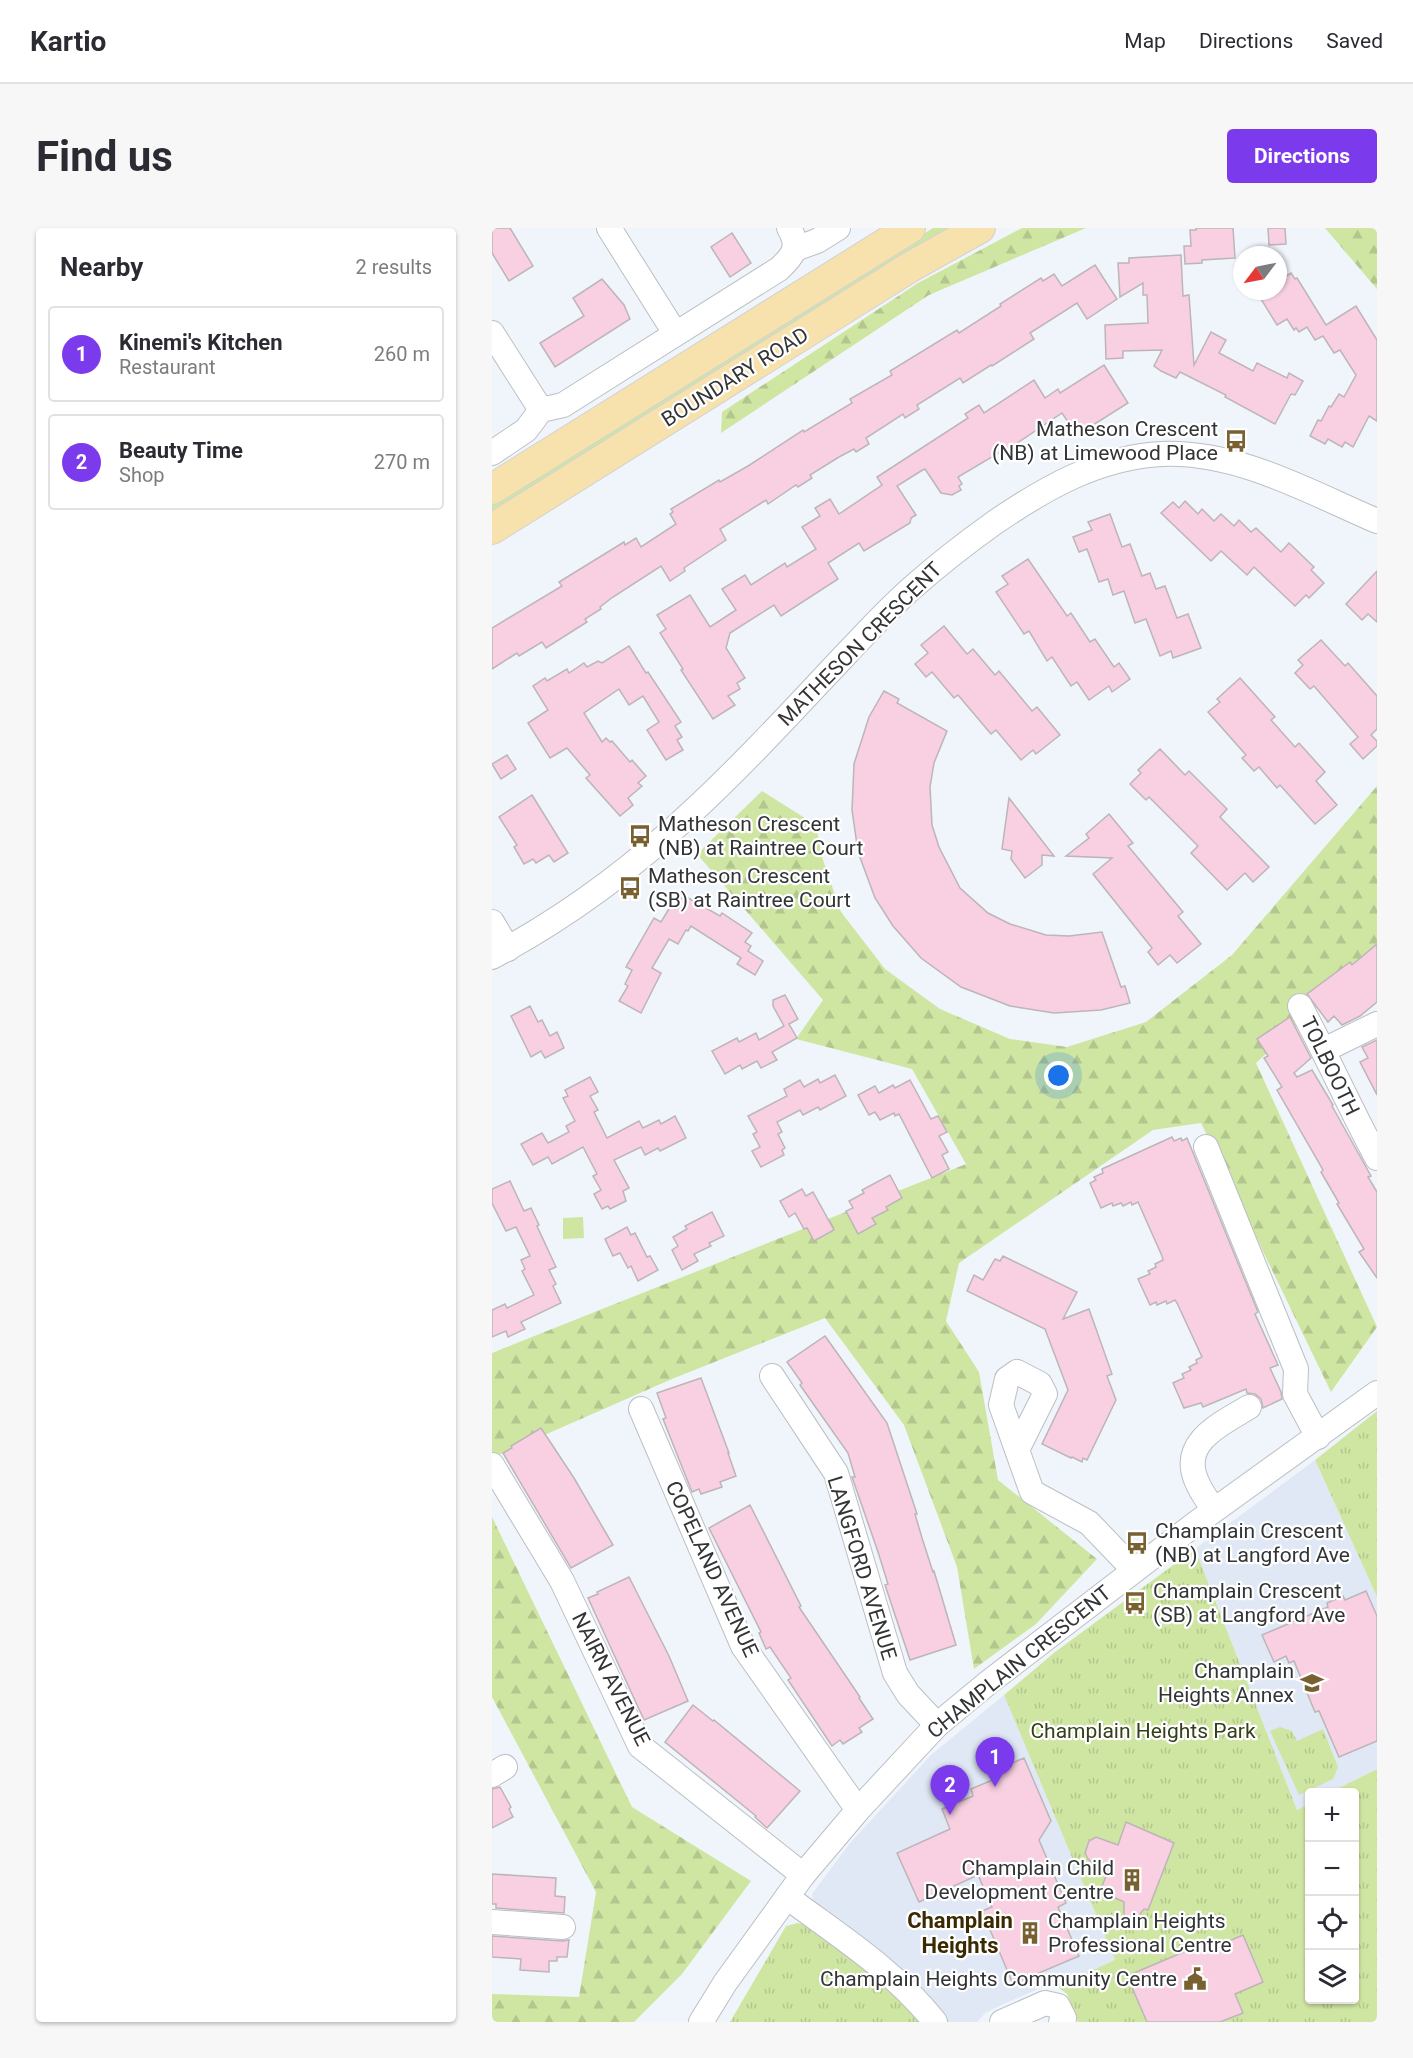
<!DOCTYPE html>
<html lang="en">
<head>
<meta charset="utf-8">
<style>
	:root { --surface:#fff; --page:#f7f7f7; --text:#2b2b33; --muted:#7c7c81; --line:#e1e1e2; --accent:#7c3aed }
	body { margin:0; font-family:Roboto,sans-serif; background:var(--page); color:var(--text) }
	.controls { position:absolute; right:18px; bottom:18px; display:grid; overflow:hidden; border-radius:6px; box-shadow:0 2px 4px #0004 }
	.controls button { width:54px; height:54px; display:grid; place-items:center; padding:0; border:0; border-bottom:2px solid var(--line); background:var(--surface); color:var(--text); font:30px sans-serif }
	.compass { position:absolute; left:741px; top:18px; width:54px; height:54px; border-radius:50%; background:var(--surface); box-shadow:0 2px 4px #0004; rotate:238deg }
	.you { position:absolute; left:567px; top:848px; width:21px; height:21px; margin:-15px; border:4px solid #fff; border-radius:50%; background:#1a73e8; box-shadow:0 0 0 9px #1a73e833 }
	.badge { display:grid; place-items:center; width:39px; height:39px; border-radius:50%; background:var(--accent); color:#fff; font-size:20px; font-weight:700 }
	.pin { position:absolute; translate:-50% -50px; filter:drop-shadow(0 2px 3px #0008) }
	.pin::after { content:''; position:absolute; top:32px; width:21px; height:18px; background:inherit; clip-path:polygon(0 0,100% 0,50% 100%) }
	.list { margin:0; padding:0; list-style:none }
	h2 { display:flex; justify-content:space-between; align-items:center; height:78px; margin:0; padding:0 24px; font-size:26px }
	h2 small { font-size:20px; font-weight:400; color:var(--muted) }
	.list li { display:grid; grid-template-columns:39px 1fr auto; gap:18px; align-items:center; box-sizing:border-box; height:96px; margin:0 12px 12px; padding:0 12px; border:2px solid var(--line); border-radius:6px }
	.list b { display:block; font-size:22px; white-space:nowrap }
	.list p { margin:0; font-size:20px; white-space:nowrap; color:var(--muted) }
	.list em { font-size:20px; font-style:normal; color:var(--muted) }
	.icon { flex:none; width:33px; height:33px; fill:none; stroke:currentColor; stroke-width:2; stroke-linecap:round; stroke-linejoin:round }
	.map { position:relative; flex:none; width:885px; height:1794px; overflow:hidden; border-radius:6px }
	header { display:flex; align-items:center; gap:36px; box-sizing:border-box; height:84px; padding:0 30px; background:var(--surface); border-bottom:2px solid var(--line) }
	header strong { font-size:28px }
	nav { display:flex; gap:33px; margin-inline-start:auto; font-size:21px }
	.intro { display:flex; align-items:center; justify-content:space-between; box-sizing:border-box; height:144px; padding:0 36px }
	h1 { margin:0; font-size:42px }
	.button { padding:15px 27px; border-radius:6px; background:var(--accent); color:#fff; font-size:21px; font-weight:700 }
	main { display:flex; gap:36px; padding:0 36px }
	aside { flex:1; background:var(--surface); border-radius:6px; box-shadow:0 2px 4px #0004 }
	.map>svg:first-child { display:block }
</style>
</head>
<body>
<header>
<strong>Kartio</strong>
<nav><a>Map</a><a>Directions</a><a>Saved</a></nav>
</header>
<div class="intro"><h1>Find us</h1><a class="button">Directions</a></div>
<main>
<aside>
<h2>Nearby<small>2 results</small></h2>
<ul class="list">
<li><span class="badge">1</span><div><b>Kinemi's Kitchen</b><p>Restaurant</p></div><em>260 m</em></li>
<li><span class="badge">2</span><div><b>Beauty Time</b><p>Shop</p></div><em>270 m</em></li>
</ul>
</aside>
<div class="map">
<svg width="885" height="1794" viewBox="0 0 885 1794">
	<defs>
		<pattern id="forest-firs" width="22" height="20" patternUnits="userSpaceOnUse" patternTransform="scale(1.5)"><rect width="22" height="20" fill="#cfe6a3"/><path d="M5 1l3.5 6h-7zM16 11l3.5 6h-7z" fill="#b2c68d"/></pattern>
		<pattern id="park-tufts" width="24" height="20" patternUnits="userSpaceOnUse" patternTransform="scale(1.5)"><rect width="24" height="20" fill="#cfe6a3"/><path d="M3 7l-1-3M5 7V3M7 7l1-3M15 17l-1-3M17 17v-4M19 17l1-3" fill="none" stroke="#b2c68d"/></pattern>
	</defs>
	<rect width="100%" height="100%" fill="#f0f5fb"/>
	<g fill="#dfe8f4">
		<path d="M823,1232L885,1369V1541L839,1564H818L817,1576L805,1582L703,1321Z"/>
		<path d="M512,1467L623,1732L565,1758L560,1757L551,1759L511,1776L493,1785L485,1794H455L321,1675L320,1666L359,1614L439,1527Z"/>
	</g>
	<g fill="#cfe6a3">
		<path d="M441,0H465L0,291V277Z"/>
		<path d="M91,989L92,1010L71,1011V990Z"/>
	</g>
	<g fill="url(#forest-firs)">
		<path d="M530,0H594L437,67L229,205L230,184L426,55Z"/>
		<path d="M834,0H885V61L833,0Z"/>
		<path d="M885,558V723L764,835L885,1099L839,1164L709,895L661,902L467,1035L454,1093L487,1144L506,1252L605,1331L544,1396L482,1441L465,1339L412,1197L333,1090L180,1151L0,1230V1125L474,936L420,841L304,811L331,772L205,626L270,563L324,597L330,629L349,684L393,741L448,781L518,811L575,819L654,794L740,727Z"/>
		<path d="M0,1289L140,1579L259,1653L190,1746L142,1794H0V1766L87,1769L104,1664L0,1469Z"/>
	</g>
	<g fill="url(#park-tufts)">
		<path d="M885,1183V1369L823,1232Z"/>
		<path d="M703,1321L805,1582L817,1576L818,1772H862V1564H839L885,1541V1794H586L575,1766L565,1758L623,1732L512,1467L563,1424Z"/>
		<path d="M788,1499L800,1503L805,1513L831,1501L846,1539L841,1551L807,1567L778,1503Z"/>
		<path d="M306,1695L310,1696C351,1726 396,1754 428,1794H238L294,1698Z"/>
	</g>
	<g fill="#f8d0e1" stroke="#bdb5b8" stroke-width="1.5">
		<path d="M0,0H18L41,38L17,53L0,25Z"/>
		<path d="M704,0H741L743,30L710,32V35L693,36L692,18H699L698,2H704Z"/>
		<path d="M776,0H793L794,16L777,17Z"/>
		<path d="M240,5L259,35L238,49L219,19Z"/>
		<path d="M689,27L691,68L697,67L702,137L719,104L734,112L727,125L761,143L765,135L795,150L797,145L811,153L803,167L799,166L783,196L733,169L734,167L688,144L684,150L669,143L662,138L670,122L631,123V130L614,131L613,97L656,95L655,67H651V55L628,69L626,35H637V30Z"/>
		<path d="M603,37L625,71L595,91L585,75L538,105L542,111L500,138L499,137L471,155L468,150L425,177L427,181L413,190L411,186L374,210L377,216L364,224L362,221L347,229L318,247L320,250L306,259L304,257L276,276L274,272L228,301L234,312L192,340L193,343L178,353L169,338L121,369L108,379L109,381L93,391L95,394L54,420L50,414L27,428L25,425L0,441V400L70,358L67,354L132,314L133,317L144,310L149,319L184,296L178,286L181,284L179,281L227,252L228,254L256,238L311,202L312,204L360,175L358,171L400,147L398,143L465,102L467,105L509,78L508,76L549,50L551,53L562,46L570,58Z"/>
		<path d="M799,45L803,51L805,50L834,97L864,78L885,112V193L877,188L861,219L853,214L850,219L836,211L833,216L818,208L826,192L829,193L837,178L839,179L847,166L852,169L864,147L848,122L842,125L831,108L823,112L815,99L807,104L804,100L802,102L795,91L785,97L764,63H786V53Z"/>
		<path d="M110,51L132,77L138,91L63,139L48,115L92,88L81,70Z"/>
		<path d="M612,137L636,175L590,204L587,200L582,203L570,185L509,226L508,224L466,249L470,256L467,258L469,262L460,267L449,265L433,241L429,243L405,258L424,287L419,290L418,295L372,323L367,315L336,335L346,351L289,388L282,377L238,405L234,420L253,450L245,455L248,461L236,468L243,477L221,491L189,442L191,441L168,405L174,401L165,387L198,367L218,399L244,382L230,361L253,347L259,357L293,335L295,339L324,321L310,299L328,288L323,280L338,271L347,286L390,257L385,249L476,190L473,186L487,177L492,185L542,152L553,170L566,161L568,165Z"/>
		<path d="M693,273L706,286L710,281L722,293L729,286L742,298L747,292L759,304L764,300L789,324L797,315L822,339L819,342L832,355L817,370L814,367L803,378L762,339L755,347L729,323L719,333L669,285L681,274L687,280Z"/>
		<path d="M618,286L630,319L638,316L650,348L658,345L664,361L673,358L685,390L696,386L709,420L681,430L679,423L668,428L654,391L643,395L632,363L621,367L616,351L607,354L595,321L587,324L581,309L600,302L596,294Z"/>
		<path d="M536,331L575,388L579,385L598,414L603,411L622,439L627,435L638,451L620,464L617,458L597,472L585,454L579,458L560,429L555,433L537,403L532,406L504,364L516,356L510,348Z"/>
		<path d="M885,343V394L876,386L870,392L854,376Z"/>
		<path d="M452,398L475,426L481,421L503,447L507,443L540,483L545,479L568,507L544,526L541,522L529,532L504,502L499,506L466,467L462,470L440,444L434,449L423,436L436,425L429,417Z"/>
		<path d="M829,412L853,438L856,435L885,468V501L879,507L885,513V518L871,531L858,516L866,509L822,458L818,461L803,445L811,437L806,432Z"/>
		<path d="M137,418L154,445L156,444L189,494L183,498L190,509L185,512L191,522L174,532L155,502L167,494L151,468L137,477L127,461L92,485L110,514L114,510L118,514L120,513L138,534L140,532L154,548L146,555L150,558L136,570L141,577L128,588L94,550L98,547L75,520L58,530L36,495L56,482L41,458L53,450L55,453L75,441L77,445L92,435L95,439L106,433L110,435Z"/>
		<path d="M748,450L783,489L779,492L803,519L807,515L833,544L824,553L845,577L823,596L788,557L785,560L767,539L762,543L750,530L754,527L716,484L728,474L725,471Z"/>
		<path d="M392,463L407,471L405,475L455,503L442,535L438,559L440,597L447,619L468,660L496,685L518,696L554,707L577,708L610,704L629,759L633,758L638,775L609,782L562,785L518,778L469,759L429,730L401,698L383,670L366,624L360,582L362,536L377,489Z"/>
		<path d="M668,521L693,547L697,543L735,581L728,589L777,639L761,654L753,645L735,662L699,625L706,618L657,569L654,572L638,556L649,545L646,542Z"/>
		<path d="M15,527L24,541L9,551L0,536Z"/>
		<path d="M40,567L76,625L62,634L57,627L44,635L41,631L32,636L22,619L25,617L7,589Z"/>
		<path d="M517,570L562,628L550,627V637L533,650L519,631L520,623L510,621Z"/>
		<path d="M617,586L641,615L636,618L691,684L686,688L709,716L685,735L678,727L666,737L656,724L660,720L601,646L620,630L574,628L597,610L594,606Z"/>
		<path d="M191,667L228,688L230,685L260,705L253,714L259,718L256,723L271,733L263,747L245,736L249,730L199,698L196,703L194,702L186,716L177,711L160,740L169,745L149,785L127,773L136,758L133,756L140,742L134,739L162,690L169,694L178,679L183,681Z"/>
		<path d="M885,716V774L868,788L850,797L842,788L836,794L815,766L858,734L860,737Z"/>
		<path d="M293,767L306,791L297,796L305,810L280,824L285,832L269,840L265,833L250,841L248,837L233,846L220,823L245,810L247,814L264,805L267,812L292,798L281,778V772Z"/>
		<path d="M38,778L46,794L50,792L58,808L65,804L72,820L53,830L49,823L39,829L19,788Z"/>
		<path d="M798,789L819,830L802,845L805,849L820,842L841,877L840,878L879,948L876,949L885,964V1050L867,1024L872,1021L845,976L847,975L829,944L831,942L785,862L790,859L772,830L776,828L765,811Z"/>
		<path d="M885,812V867L868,834L876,830L870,819Z"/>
		<path d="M343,847L354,868L328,882L326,879L311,887L308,882L285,894L290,904L286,906L293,920L290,922L292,927L269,939L260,923L268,919L261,906L265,904L256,888L295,868L292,861L308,852L312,859L326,851L328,855Z"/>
		<path d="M98,849L106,864L98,868L106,882L102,884L115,910L147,893L151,900L167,892L169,896L183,888L194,910L168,923L166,920L153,927L149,919L122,932L137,960L131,963L134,973L118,981L116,978L110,981L102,966L109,962L101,948L105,946L91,919L60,936L56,929L41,937L29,916L50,905L56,915L77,904L74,898L83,893L71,870L76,868L73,862Z"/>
		<path d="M418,852L439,891L446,888L455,904L447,908L456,924L450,927L457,941L440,950L407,886L403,888L402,885L388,892L383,884L377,887L366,867L383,858L387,865L401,857L403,860Z"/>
		<path d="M680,909L682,913L689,910L690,913L695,910L766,1084L763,1086L786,1137L778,1140L789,1164L790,1171L771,1180L769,1171L763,1166L755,1165L754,1161L711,1179L709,1175L692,1180L681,1155L692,1150L690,1146L699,1142L697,1139L705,1135L704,1132L710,1129L685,1075L683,1072L675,1076L674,1073L665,1077L664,1074L658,1077L646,1051L658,1046L656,1043L664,1039L663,1036L671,1032L670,1028L646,974L640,977L639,974L631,978L629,975L621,978L620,975L609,980L598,955L604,952L602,949L611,945L610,941Z"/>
		<path d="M398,947L410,970L394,979L396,982L380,990L384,996L366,1006L354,983L361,980L357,973L372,965L370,962Z"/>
		<path d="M18,953L32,983L39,980L47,997L45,998L64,1039L57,1042L64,1056L61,1058L69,1075L29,1094L33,1101L16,1109L14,1103L0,1109V1082L13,1076L15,1080L42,1067L30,1043L33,1041L29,1032L38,1028L24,999L14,1003L0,975V961Z"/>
		<path d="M310,961L314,968L321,964L342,1002L322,1013L315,1000L312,1001L303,985L297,989L288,973Z"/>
		<path d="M220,984L232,1008L217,1015L219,1018L202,1026L206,1033L190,1042L180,1022L186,1018L181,1009L195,1001L193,998Z"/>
		<path d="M135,999L139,1007L143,1005L155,1029L158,1028L166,1042L146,1053L139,1038L136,1040L128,1025L121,1028L113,1011Z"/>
		<path d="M511,1028L585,1064L571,1091L597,1081L620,1146L615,1148L624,1172L595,1232L591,1230L590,1234L580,1229L579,1230L550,1216L576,1162L553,1101L475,1063L482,1047L491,1052L503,1031L508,1033Z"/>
		<path d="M333,1108L395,1195L425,1286H423L430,1310L441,1344L442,1343L464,1417L418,1432L393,1357L396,1356L386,1324L360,1249H363L356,1225L308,1157L310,1155L295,1134Z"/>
		<path d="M209,1150L237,1225H236L244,1248L228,1254L230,1259L209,1266L207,1261L200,1264L171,1191L174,1190L165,1165Z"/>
		<path d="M49,1200L82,1250L121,1317L79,1340L11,1225L20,1220L19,1218Z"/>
		<path d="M258,1277L309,1378L307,1379L368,1469L367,1470L381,1491L367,1500L370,1504L351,1516L348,1512L340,1518L296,1452L299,1450L278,1419L274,1421L267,1405L269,1404L217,1300Z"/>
		<path d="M137,1349L177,1428L196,1473L152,1492L96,1370L106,1366L105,1364Z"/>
		<path d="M874,1363L885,1388V1513L847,1529L827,1483L823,1484L802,1433L797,1435L794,1428L782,1434L770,1407L836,1379L835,1375L851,1368L853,1372Z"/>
		<path d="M201,1477L221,1493L222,1492L308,1563L275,1600L263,1589L264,1588L173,1514Z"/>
		<path d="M532,1530L559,1593L547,1612L574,1675L566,1679L587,1728L521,1756L490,1683L500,1679L486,1647L427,1674L405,1625L458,1601L450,1581L481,1568L479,1561L503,1551L499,1544Z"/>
		<path d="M8,1559L19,1579L17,1581L21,1589L0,1600V1561Z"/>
		<path d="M634,1594L682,1615L656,1682L652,1681L644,1691H637L632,1686V1674L608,1663L617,1641L602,1636L596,1631L593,1625L597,1613L604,1609L626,1617Z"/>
		<path d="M0,1646L64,1650L63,1668L73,1669L72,1685L4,1680V1676H0Z"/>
		<path d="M751,1707L771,1754L743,1766L751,1785L728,1794H655L635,1748L720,1712L723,1719Z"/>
		<path d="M0,1708L70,1713L77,1712L75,1729H65V1733H57V1744L28,1742L29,1731L0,1729Z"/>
	</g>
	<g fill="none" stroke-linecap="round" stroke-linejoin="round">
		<g stroke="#bbbfc5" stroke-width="26">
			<g id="minor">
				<path d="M117,0L183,105"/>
				<path d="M303,21L325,13L346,0"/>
				<path d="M0,105L49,182"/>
				<path d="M0,225L34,202L49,182L71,177L287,41C302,27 308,19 297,0"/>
				<path d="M0,694L16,721"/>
				<path d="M0,729C73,690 141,640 201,583C255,533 305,478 356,424C377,402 398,379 421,359C447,336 474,315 502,295C553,260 607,229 670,226C746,223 817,264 885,293"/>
				<path d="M808,778C835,828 858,880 885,930"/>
				<path d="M832,822L885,796"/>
				<path d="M714,919L804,1141L803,1166L826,1209"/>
				<path d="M280,1148L344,1245L403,1445L416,1466L445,1497"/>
				<path d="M149,1181L251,1418L366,1582"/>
				<path d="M525,1222L553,1166L548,1156L525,1144L515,1151L509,1177L540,1264L597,1295L642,1342"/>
				<path d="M0,1237L70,1353L148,1518L311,1647"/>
				<path d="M722,1282C716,1273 709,1264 705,1254C687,1214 729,1196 757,1179"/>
				<path d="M0,1547L13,1539"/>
				<path d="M295,1669C347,1708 402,1742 443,1794"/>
				<path d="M0,1694L71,1699"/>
				<path d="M209,1794L233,1755L311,1647L366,1582L445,1497L497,1454L703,1296L885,1165"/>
				<path d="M510,1794L553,1775L566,1778L572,1790L569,1794"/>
			</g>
		</g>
		<g stroke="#d2d2d3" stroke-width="32">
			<g id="major">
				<path d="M0,261L418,0"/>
				<path d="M0,301L420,38L488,0"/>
			</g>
		</g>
		<use href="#minor" stroke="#fff" stroke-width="24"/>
		<use href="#major" stroke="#f7e1ac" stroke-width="30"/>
	</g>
	<defs>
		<g id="bus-bare" transform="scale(1.8)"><path d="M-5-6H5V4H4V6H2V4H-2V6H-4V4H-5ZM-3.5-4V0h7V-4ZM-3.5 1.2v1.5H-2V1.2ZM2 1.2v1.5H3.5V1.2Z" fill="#786031" stroke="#fff" stroke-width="2.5" paint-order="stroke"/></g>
		<g id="school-bare" transform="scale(1.8)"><path d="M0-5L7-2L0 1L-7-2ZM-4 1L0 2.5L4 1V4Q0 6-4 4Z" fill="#786031" stroke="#fff" stroke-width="2.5" paint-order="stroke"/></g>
		<g id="building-bare" transform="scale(1.8)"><path d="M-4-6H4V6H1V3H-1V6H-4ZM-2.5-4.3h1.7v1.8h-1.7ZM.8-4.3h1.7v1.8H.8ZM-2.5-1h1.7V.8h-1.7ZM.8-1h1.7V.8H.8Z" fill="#786031" stroke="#fff" stroke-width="2.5" paint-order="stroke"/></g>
		<g id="civic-bare" transform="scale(1.8)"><path d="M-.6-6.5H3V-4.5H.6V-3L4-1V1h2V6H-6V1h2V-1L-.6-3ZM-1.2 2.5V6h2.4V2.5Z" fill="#786031" stroke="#fff" stroke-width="2.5" paint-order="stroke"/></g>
	</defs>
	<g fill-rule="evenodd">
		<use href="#bus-bare" x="744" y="213"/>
		<use href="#bus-bare" x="148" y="608"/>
		<use href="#bus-bare" x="138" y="660"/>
		<use href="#bus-bare" x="645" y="1315"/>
		<use href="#bus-bare" x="643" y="1375"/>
		<use href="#school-bare" x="820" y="1455"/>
		<use href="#building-bare" x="640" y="1652"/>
		<use href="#building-bare" x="538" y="1705"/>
		<use href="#civic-bare" x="703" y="1751"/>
	</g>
	<g text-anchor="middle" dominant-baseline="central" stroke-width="4.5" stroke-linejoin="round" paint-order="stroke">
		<g font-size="21" fill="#323436" stroke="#fff">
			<text transform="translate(243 149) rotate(-32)">BOUNDARY ROAD</text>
			<text transform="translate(368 416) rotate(-45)">MATHESON CRESCENT</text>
			<text transform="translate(838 838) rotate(64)">TOLBOOTH</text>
			<text transform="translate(370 1340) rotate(73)">LANGFORD AVENUE</text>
			<text transform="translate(220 1341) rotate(65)">COPELAND AVENUE</text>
			<text transform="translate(527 1434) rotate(-39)">CHAMPLAIN CRESCENT</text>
			<text transform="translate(119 1451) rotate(63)">NAIRN AVENUE</text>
		</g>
		<g font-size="21" fill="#323436" stroke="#fff" text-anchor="start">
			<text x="726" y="201" text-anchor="end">Matheson Crescent<tspan x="726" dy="24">(NB) at Limewood Place</tspan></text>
			<text x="166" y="596">Matheson Crescent<tspan x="166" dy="24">(NB) at Raintree Court</tspan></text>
			<text x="156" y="648">Matheson Crescent<tspan x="156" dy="24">(SB) at Raintree Court</tspan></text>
			<text x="663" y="1303">Champlain Crescent<tspan x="663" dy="24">(NB) at Langford Ave</tspan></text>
			<text x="661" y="1363">Champlain Crescent<tspan x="661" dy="24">(SB) at Langford Ave</tspan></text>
			<text x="802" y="1443" text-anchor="end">Champlain<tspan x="802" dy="24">Heights Annex</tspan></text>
			<text x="622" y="1640" text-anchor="end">Champlain Child<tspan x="622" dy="24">Development Centre</tspan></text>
			<text x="556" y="1693">Champlain Heights<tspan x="556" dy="24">Professional Centre</tspan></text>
			<text x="685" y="1751" text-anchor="end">Champlain Heights Community Centre</text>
		</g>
		<g font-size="21" fill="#344019" stroke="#fff">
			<text x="651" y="1503">Champlain Heights Park</text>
		</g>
		<g font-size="22" font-weight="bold" fill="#3b2a01" stroke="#fff">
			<text x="468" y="1692">Champlain<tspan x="468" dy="25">Heights</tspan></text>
		</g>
	</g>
</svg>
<div class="controls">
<button>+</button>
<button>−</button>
<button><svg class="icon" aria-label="locate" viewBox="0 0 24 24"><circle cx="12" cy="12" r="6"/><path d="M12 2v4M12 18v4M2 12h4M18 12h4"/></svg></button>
<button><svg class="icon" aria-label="layers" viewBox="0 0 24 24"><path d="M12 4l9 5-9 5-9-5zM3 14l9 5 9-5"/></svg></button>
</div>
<svg class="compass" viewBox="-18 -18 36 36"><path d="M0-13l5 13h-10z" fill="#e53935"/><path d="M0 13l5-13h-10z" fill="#7c7c81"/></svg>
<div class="you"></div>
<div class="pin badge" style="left:503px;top:1559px">1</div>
<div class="pin badge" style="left:458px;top:1587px">2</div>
</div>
</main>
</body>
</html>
